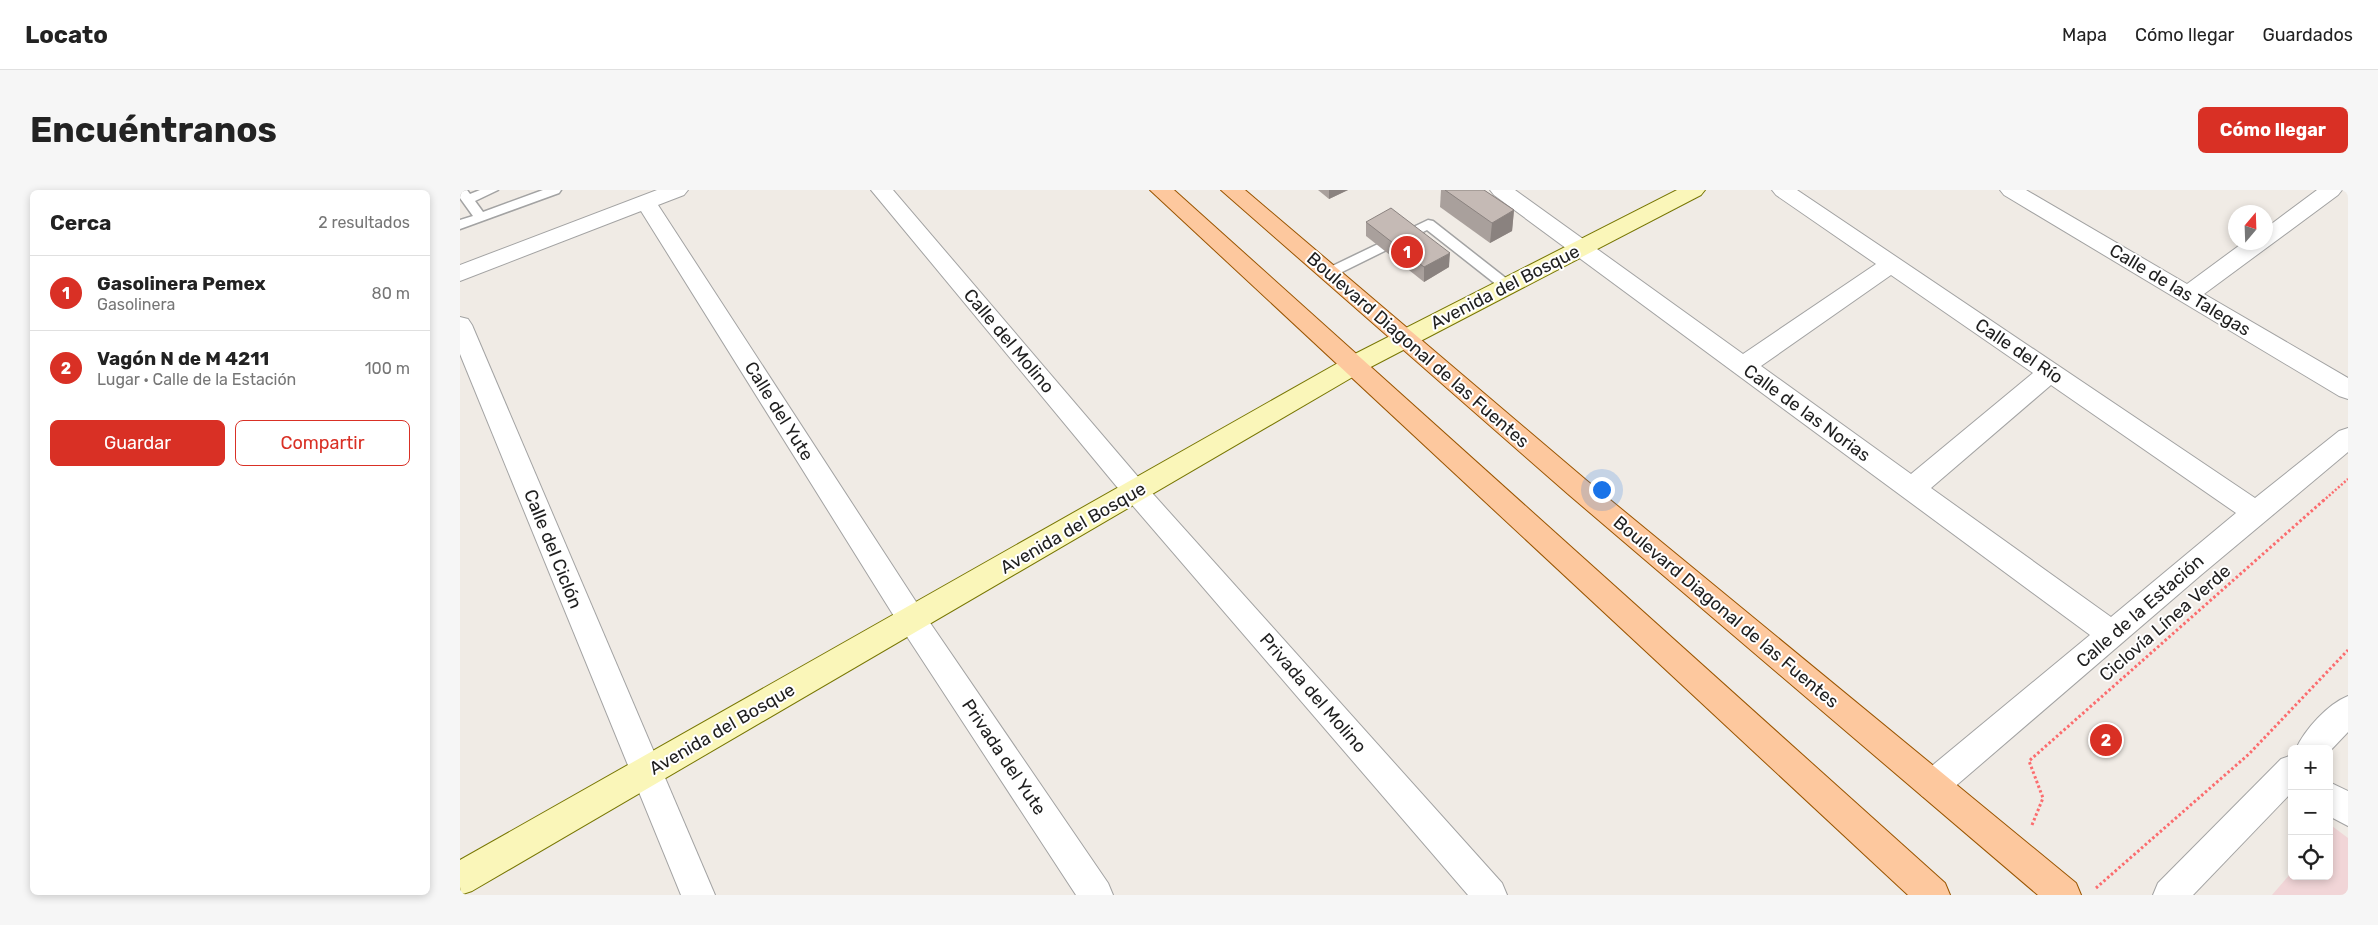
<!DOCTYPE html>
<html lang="es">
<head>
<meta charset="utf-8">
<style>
	:root { --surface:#fff; --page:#f6f6f6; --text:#222; --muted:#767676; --line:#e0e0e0; --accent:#d93025 }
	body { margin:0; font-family:Rubik,sans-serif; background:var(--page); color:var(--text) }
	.controls { position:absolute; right:15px; bottom:15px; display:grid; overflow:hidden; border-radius:8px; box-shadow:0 2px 8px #0003 }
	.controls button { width:45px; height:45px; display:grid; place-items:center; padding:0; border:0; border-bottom:1px solid var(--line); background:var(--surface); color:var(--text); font:25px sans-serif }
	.compass { position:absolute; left:1768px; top:15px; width:45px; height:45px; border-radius:50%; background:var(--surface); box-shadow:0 2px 8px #0003; rotate:19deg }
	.you { position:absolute; left:1141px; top:299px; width:18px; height:18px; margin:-12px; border:4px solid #fff; border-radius:50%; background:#1a73e8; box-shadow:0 0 0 8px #1a73e833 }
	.badge { display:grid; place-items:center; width:32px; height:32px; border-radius:50%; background:var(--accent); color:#fff; font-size:16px; font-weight:700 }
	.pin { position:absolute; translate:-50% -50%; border:2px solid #fff; box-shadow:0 1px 5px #0006 }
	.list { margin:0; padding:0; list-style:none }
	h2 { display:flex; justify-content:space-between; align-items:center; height:65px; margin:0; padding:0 20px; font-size:21px }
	h2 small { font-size:16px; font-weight:400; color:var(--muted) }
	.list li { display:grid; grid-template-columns:32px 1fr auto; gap:15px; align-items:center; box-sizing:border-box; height:75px; padding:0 20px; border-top:1px solid var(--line) }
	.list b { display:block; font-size:19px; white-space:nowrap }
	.list p { margin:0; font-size:16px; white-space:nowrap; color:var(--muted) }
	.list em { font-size:16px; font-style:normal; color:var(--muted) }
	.actions { display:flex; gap:10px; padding:15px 20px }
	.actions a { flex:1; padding:11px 0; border:1px solid var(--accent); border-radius:8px; text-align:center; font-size:18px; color:var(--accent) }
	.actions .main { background:var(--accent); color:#fff }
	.icon { flex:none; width:28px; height:28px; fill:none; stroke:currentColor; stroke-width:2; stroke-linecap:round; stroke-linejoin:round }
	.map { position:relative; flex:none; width:1888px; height:705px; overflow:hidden; border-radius:8px }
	header { display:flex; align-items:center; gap:30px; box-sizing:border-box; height:70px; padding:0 25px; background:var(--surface); border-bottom:1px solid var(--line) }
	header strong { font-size:24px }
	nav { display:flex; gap:28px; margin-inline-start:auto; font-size:18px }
	.intro { display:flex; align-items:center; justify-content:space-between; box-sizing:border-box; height:120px; padding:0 30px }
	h1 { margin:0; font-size:35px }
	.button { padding:12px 22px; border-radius:8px; background:var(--accent); color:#fff; font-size:18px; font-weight:700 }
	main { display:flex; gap:30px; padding:0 30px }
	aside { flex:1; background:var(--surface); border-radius:8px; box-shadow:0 2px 8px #0003 }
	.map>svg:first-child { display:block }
</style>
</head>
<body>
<header>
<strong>Locato</strong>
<nav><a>Mapa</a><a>Cómo llegar</a><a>Guardados</a></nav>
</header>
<div class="intro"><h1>Encuéntranos</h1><a class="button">Cómo llegar</a></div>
<main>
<aside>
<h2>Cerca<small>2 resultados</small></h2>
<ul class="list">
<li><span class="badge">1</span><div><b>Gasolinera Pemex</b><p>Gasolinera</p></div><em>80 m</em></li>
<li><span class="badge">2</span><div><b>Vagón N de M 4211</b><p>Lugar · Calle de la Estación</p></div><em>100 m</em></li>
</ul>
<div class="actions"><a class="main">Guardar</a><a>Compartir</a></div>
</aside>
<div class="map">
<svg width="1888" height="705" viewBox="0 0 1888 705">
	<rect width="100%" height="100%" fill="#f0ebe5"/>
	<path fill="#f1d5d7" d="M1872,636L1888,648V705H1812L1832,682V686H1869V640Z"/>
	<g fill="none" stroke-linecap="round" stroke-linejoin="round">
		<g stroke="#a3a3a3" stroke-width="3">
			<g id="lane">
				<path d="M0,0H7L10,4L20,0H38L15,11L23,22L83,0H101L99,3L0,39V30L13,26L0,8Z"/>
				<path d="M968,30L973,31L1052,93L1054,96L1052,99H1042L967,40L874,86H864L862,83L864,80Z"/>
			</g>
		</g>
		<g stroke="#a3a3a3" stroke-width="2">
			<g id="street">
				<path d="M197,0H228L224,5L198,15L462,421L648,693L653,705H616L442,439L181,21L0,91V75Z"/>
				<path d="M411,0H433L685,295L1042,693L1047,705H1008L667,309Z"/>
				<path d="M1030,0H1055L1283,164L1416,74L1316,5L1312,0H1337L1795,308L1879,241L1888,238V262L1741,385L1484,606L1473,610L1462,606L1457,595L1462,584L1630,445L1034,5ZM1431,85L1573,183L1451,284L1301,176ZM1591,195L1776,323L1651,427L1471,298Z"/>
				<path d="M1540,0H1566L1727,94L1784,52H1806V38L1857,0H1882L1878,5L1744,104L1888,188V209L1879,206L1544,5Z"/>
				<path d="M0,127L8,129L12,135L255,705H221L0,164Z"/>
				<path d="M1888,506V542L1869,562V559H1836C1845,539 1868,514 1888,506Z"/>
				<path d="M1832,565V602L1733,705H1693L1698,693L1821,569Z"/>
				<path d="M1869,592L1888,601V636L1869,626Z"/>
			</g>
		</g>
		<g stroke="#787704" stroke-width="2">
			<path id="secondary" d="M1217,0H1245L1241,5L903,181L12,701L0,705V670L885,169Z"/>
		</g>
		<g stroke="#9a5500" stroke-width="2">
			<g id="primary">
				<path d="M690,0H714L1485,693L1490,705H1448Z"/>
				<path d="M761,0H785L1126,290L1616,693L1621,705H1578L1108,304Z"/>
			</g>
		</g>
		<path stroke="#fb6c6e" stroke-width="2.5" stroke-dasharray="2 2" stroke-linecap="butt" d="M1863,311L1888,289"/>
		<g stroke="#fb6c6e" stroke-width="3" stroke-dasharray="2.5 2.5" stroke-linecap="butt">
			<path d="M1572,635L1583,608L1569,571L1864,310"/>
			<path d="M1636,698L1789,564L1888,460"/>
		</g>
		<use href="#lane" fill="#fff" fill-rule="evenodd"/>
		<use href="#street" fill="#fff" fill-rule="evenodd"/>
		<use href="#secondary" fill="#faf6b9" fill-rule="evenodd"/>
		<use href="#primary" fill="#fdc89e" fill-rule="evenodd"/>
	</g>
	<g fill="#a9a09c">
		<path d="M858,0H888L869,9Z"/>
		<path d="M981,0H1024L1054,20L1052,41L1030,53L980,17Z"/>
		<path d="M906,32L989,77L964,92L906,46Z"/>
	</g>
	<g fill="#8a827f">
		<path d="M869,0H888L869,9Z"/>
		<path d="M1054,20L1052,41L1030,53L1032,33Z"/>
		<path d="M990,63L989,77L964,92V77Z"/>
	</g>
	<g fill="#c5bab5" stroke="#8a827f">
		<path d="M985,0H1024L1054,20L1032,33Z"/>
		<path d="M931,18L990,63L964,77L906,32Z"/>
	</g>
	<g text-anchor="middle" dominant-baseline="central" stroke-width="4" stroke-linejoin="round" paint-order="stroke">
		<g font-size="18" fill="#1f1f1f" stroke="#fff">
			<text transform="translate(1045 97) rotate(-27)">Avenida del Bosque</text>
			<text transform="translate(1720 100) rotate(31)">Calle de las Talegas</text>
			<text transform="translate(549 151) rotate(50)">Calle del Molino</text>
			<text transform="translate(958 160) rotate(41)">Boulevard Diagonal de las Fuentes</text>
			<text transform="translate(1559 161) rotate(34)">Calle del Río</text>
			<text transform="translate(319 221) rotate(58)">Calle del Yute</text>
			<text transform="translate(1347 223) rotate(36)">Calle de las Norias</text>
			<text transform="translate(613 338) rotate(-30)">Avenida del Bosque</text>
			<text transform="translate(93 359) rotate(68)">Calle del Ciclón</text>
			<text transform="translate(1680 421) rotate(-41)">Calle de la Estación</text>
			<text transform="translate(1266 422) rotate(40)">Boulevard Diagonal de las Fuentes</text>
			<text transform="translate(1705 433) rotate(-41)">Ciclovía Línea Verde</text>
			<text transform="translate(853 503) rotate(49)">Privada del Molino</text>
			<text transform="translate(262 539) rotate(-30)">Avenida del Bosque</text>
			<text transform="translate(544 567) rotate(56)">Privada del Yute</text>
		</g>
	</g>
</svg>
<div class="controls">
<button>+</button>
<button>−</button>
<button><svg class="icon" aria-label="locate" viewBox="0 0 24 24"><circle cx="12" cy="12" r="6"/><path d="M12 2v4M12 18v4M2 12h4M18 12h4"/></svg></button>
</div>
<svg class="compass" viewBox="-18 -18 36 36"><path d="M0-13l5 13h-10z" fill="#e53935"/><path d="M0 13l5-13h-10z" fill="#767676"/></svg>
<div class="you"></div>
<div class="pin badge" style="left:947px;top:62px">1</div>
<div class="pin badge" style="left:1646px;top:550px">2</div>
</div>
</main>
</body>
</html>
